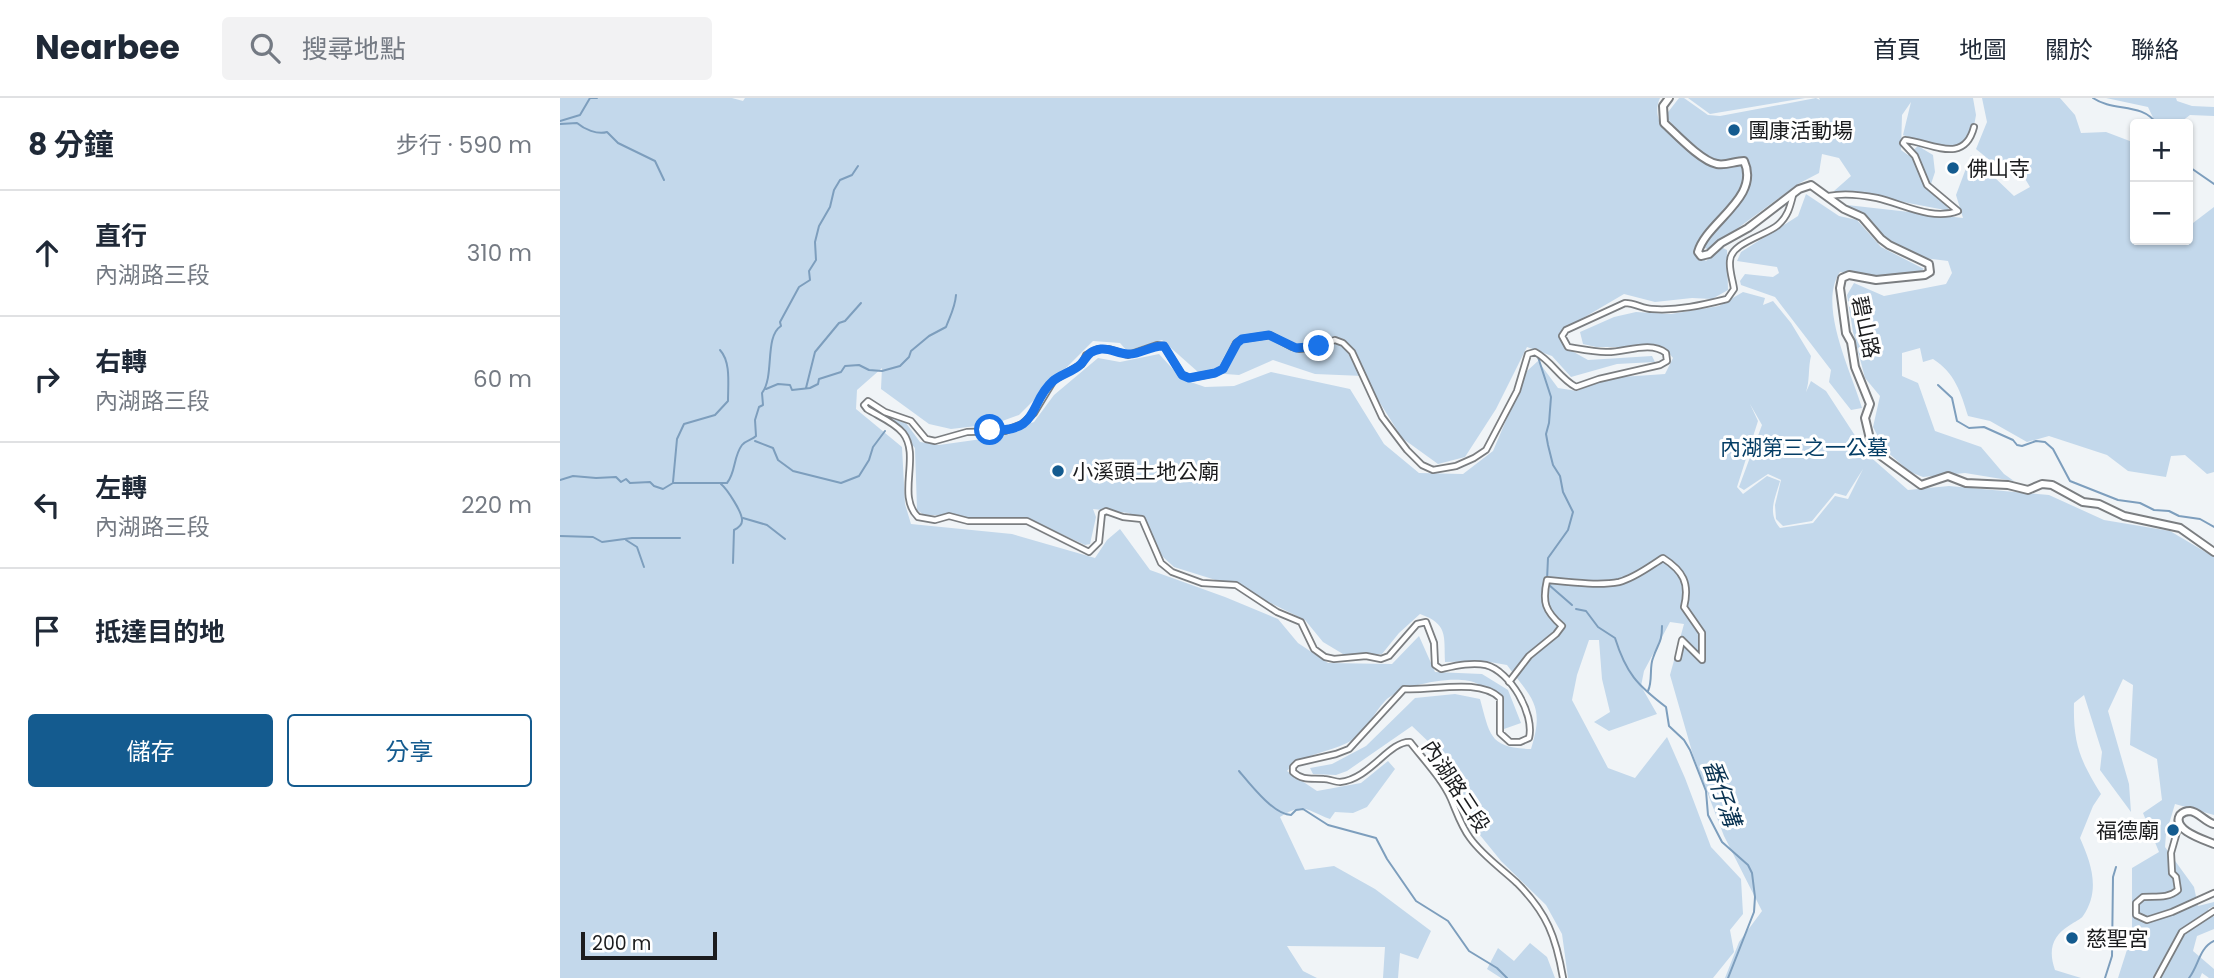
<!DOCTYPE html>
<html lang="zh-TW">
<head>
<meta charset="utf-8">
<style>
	:root { --surface:#fff; --page:#f2f2f3; --text:#1f2937; --muted:#747a83; --line:#e0e1e3; --accent:#145b8f }
	body { margin:0; font-family:Poppins,"Noto Sans TC",sans-serif; background:var(--page); color:var(--text) }
	.controls { position:absolute; right:21px; top:21px; display:grid; overflow:hidden; border-radius:7px; box-shadow:0 2px 5px #0004 }
	.controls button { width:63px; height:63px; display:grid; place-items:center; padding:0; border:0; border-bottom:2px solid var(--line); background:var(--surface); color:var(--text); font:35px sans-serif }
	.scale { position:absolute; left:21px; bottom:18px; width:136px; box-sizing:border-box; padding-left:7px; border:4px solid #1b1c1e; border-top:0; font-size:19px; line-height:24px; white-space:nowrap; color:#1b1c1e; -webkit-text-stroke:5px #fff; paint-order:stroke }
	.stop { position:absolute; width:21px; height:21px; margin:-16px; border:5px solid #1a73e8; border-radius:50%; background:#fff }
	.stop.end { background:#1a73e8; border-color:#fff; box-shadow:0 2px 7px #0008 }
	.list { margin:0; padding:0; list-style:none }
	h2 { display:flex; justify-content:space-between; align-items:center; height:91px; margin:0; padding:0 28px; font-size:30px }
	h2 small { font-size:23px; font-weight:400; color:var(--muted) }
	.list li { display:grid; grid-template-columns:46px 1fr auto; gap:21px; align-items:center; box-sizing:border-box; height:126px; padding:0 28px; border-top:2px solid var(--line) }
	.list b { display:block; font-size:26px; white-space:nowrap }
	.list p { margin:0; font-size:23px; white-space:nowrap; color:var(--muted) }
	.list em { font-size:23px; font-style:normal; color:var(--muted) }
	.actions { display:flex; gap:14px; padding:21px 28px }
	.actions a { flex:1; padding:16px 0; border:2px solid var(--accent); border-radius:7px; text-align:center; font-size:24px; color:var(--accent) }
	.actions .main { background:var(--accent); color:#fff }
	.icon { flex:none; width:38px; height:38px; fill:none; stroke:currentColor; stroke-width:2; stroke-linecap:round; stroke-linejoin:round }
	.map { position:relative; flex:none; width:1654px; height:880px; overflow:hidden }
	header { display:flex; align-items:center; gap:42px; box-sizing:border-box; height:98px; padding:0 35px; background:var(--surface); border-bottom:2px solid var(--line) }
	header strong { font-size:33px }
	nav { display:flex; gap:38px; margin-inline-start:auto; font-size:24px }
	.search { width:490px; height:63px; background:var(--page); display:flex; align-items:center; gap:18px; box-sizing:border-box; padding:0 24px; border-radius:7px; color:var(--muted); font-size:26px }
	main { display:flex }
	aside { flex:1; background:var(--surface) }
	.map>svg:first-child { display:block }
</style>
</head>
<body>
<header>
<strong>Nearbee</strong>
<div class="search"><svg class="icon" aria-label="search" viewBox="0 0 24 24"><circle cx="10" cy="10" r="6"/><path d="M15 15l6 6"/></svg>搜尋地點</div>
<nav><a>首頁</a><a>地圖</a><a>關於</a><a>聯絡</a></nav>
</header>
<main>
<aside>
<h2>8 分鐘<small>步行 · 590 m</small></h2>
<ul class="list">
<li><svg class="icon" aria-label="ahead" viewBox="0 0 24 24"><path d="M12 20V5M6 11l6-6 6 6"/></svg><div><b>直行</b><p>內湖路三段</p></div><em>310 m</em></li>
<li><svg class="icon" aria-label="right" viewBox="0 0 24 24"><path d="M7 20v-9h11M14 6l5 5-5 5"/></svg><div><b>右轉</b><p>內湖路三段</p></div><em>60 m</em></li>
<li><svg class="icon" aria-label="left" viewBox="0 0 24 24"><path d="M17 20v-9H6M10 6l-5 5 5 5"/></svg><div><b>左轉</b><p>內湖路三段</p></div><em>220 m</em></li>
<li><svg class="icon" aria-label="arrive" viewBox="0 0 24 24"><path d="M6 21V4h12l-3 4 3 4H6"/></svg><div><b>抵達目的地</b></div></li>
</ul>
<div class="actions"><a class="main">儲存</a><a>分享</a></div>
</aside>
<div class="map">
<svg width="1654" height="880" viewBox="0 0 1654 880">
	<rect width="100%" height="100%" fill="#f0f4f7"/>
	<g fill="#c3d8eb" fill-rule="evenodd">
		<path d="M0,0H172L183,3L185,0H1100C1094,13 1098,27 1109,35L1115,29L1105,18L1119,0H1124L1148,17L1160,18L1256,0L1260,2L1259,0H1413L1416,17L1412,39C1389,58 1368,47 1343,37L1351,4L1342,17L1341,52L1348,57L1358,48L1373,57L1375,74L1371,86L1390,113L1312,98L1274,93L1291,78L1279,60L1262,56L1259,75L1238,86L1148,152L1144,149L1145,143L1180,106L1187,93C1171,110 1142,129 1135,152L1146,163L1161,149L1167,152L1168,192L1152,201L1132,200L1095,204L1064,196L1001,233L1003,248L1028,262L1092,258L1095,264L1057,266L1011,279L992,258L967,249L936,311L905,359L878,366L842,340L803,278L755,276L713,262L679,277L638,274L602,242L567,253L560,245L533,243L459,317L434,326L391,331L369,326L321,291L322,270L297,292L296,311L342,349L345,406L351,426L452,436L535,460L547,442L560,431L590,472L665,499L718,521L738,545L768,565L832,566L859,538L875,574L922,576L948,592L961,625L944,631L943,606C935,599 927,591 918,586C898,575 840,587 825,603C814,614 807,633 794,641C773,655 743,654 727,673L757,693L801,685L828,663L835,671L807,709L793,715L775,714L770,721C747,712 743,704 720,719L745,772L774,768L815,791L871,833L858,861L840,855L838,880H823L825,849L727,848L743,873L757,880H0Z"/>
		<path d="M1128,0H1245L1150,16Z"/>
		<path d="M1422,0H1500L1515,17L1521,35L1546,34L1575,45V142H1628V125H1633L1654,109V374L1647,376L1625,357L1611,358L1606,379L1568,373L1547,357L1489,338L1467,344L1430,323L1408,318C1401,295 1395,275 1373,261L1363,264L1360,250L1342,255V278L1358,285L1375,333L1421,349L1444,376L1454,383L1405,375L1363,379L1350,374L1325,352L1313,329L1320,298L1305,280L1293,234L1287,197L1294,185L1324,198L1386,186L1392,175L1388,163L1364,160L1320,139L1305,117L1287,107L1403,120L1396,97L1411,57L1454,98L1470,89L1464,79L1444,74L1416,51L1427,24Z"/>
		<path d="M1546,0H1616L1617,3L1632,8L1654,9V18L1630,17L1618,26H1596L1588,9Z"/>
		<path d="M1246,96L1279,118L1297,122L1321,149L1364,171C1345,184 1303,177 1280,174C1257,207 1292,275 1302,310L1291,312L1269,284L1271,272L1215,199L1181,187L1180,183L1185,176L1213,179L1219,175L1217,169L1177,163L1181,154L1238,118Z"/>
		<path d="M1183,194L1205,200L1203,207L1213,203L1231,225L1251,258C1248,270 1250,282 1246,294L1251,283L1266,293L1307,356L1348,392L1389,388L1489,397L1544,422L1610,433L1654,459V717L1615,706L1606,736L1605,749L1634,789L1638,808L1654,804V808L1648,811L1654,819V831L1637,838L1633,853L1654,871V880H1649L1642,875L1640,880H1558L1572,836V770L1599,754L1583,715L1602,702L1597,661L1570,647L1573,587L1563,581L1548,613L1569,686L1571,714L1540,672L1542,654L1524,597L1514,605C1513,646 1520,662 1541,696L1533,708L1520,740C1531,765 1541,792 1523,818C1521,821 1514,824 1510,827C1492,838 1488,852 1495,872L1521,880H1165L1179,844L1202,813L1164,738L1133,657L1110,577L1124,526L1110,524L1084,573L1081,588L1097,616L1049,633L1034,624L1050,614L1042,581L1039,542H1029L1017,577L1012,602L1048,670L1075,680L1107,639L1125,680L1151,749L1181,781L1183,816L1170,832L1174,854L1153,880H1008L1002,836L986,807L941,763L898,710L887,672L874,649L852,628L787,673L776,677L753,676L750,670L772,666L806,648L855,600L895,596L920,601C930,637 929,650 971,651C985,607 972,601 947,567L924,563L885,564C884,537 888,526 860,516L839,535L822,556H783L763,544L745,522L678,489L614,469L602,458L585,429L569,415L533,411L536,419L530,446L525,447L475,424H411L402,418L364,417L357,412L355,350L332,325V321L346,325L360,344L379,347L429,340L474,324L494,297L538,260L560,264L599,256L622,281L645,289L674,288L711,274L790,291L824,346L859,375L903,376L933,353L967,273L978,263L998,290L1017,293L1047,280L1105,276L1113,260L1104,249H1036L1023,246L1020,234L1054,219L1076,214L1111,216L1159,208ZM1190,306L1202,327L1179,389L1184,392L1208,376L1221,382L1215,407L1216,421L1223,428L1252,423L1275,395L1286,398L1303,371L1288,401L1275,398L1253,425L1220,430C1207,415 1215,401 1220,383L1207,378L1183,396L1177,389L1198,323Z"/>
		<path d="M970,845L987,859L995,880H941L927,871L938,850L954,863Z"/>
	</g>
	<g fill="none" stroke-linecap="round" stroke-linejoin="round">
		<g stroke="#7d9ebd" stroke-width="2">
			<path d="M1533,0C1553,14 1582,4 1597,26"/>
			<path d="M0,23L20,17L30,0H37"/>
			<path d="M0,26L17,25C24,31 37,37 47,34L58,45L95,63L104,82"/>
			<path d="M1628,68L1654,86"/>
			<path d="M978,259L991,299L989,325L986,336L988,347L993,367L1000,378L1003,394L1013,414L1008,432L988,460L987,482"/>
			<path d="M1378,287L1392,300L1397,323L1409,330L1424,329L1453,342L1457,347L1462,348L1476,343L1485,344L1493,351L1510,383L1558,402L1580,405L1594,412L1609,413L1619,418L1640,421L1654,429"/>
			<path d="M246,290L255,254L279,225L285,223L301,205"/>
			<path d="M206,291L218,286L230,287L232,292L250,290L258,286L259,281L281,274L285,268L299,267L309,272L322,273L340,268L349,259L351,253L369,238L386,229C390,218 395,210 396,197"/>
			<path d="M195,343L213,350L218,362L233,373L281,385L299,378L309,362L313,349L325,333"/>
			<path d="M0,382L13,378L36,380L56,379L61,384L66,381L70,385L90,384L94,388L103,391L113,385H167C176,374 173,359 182,347C186,342 192,342 196,338L195,322L199,309L203,307L202,295C215,278 204,239 221,228L220,224L239,189L250,182L249,173L256,162L255,144L259,128L270,109L274,92L280,82L292,77L298,68"/>
			<path d="M113,384L117,341L124,326L155,317L168,303C168,286 171,264 160,252"/>
			<path d="M161,386C167,391 183,415 182,423C182,427 178,430 174,432L173,465"/>
			<path d="M183,420L207,427L225,441"/>
			<path d="M0,438L33,439L42,444L72,440H120"/>
			<path d="M66,442L77,449L84,469"/>
			<path d="M989,487L1012,507"/>
			<path d="M1016,511L1026,513L1038,529L1055,540C1066,575 1077,587 1106,609L1109,628L1124,642L1130,652L1146,693L1148,717L1162,744L1188,767L1192,775L1195,799L1194,814L1168,880"/>
			<path d="M1088,593C1093,582 1089,570 1093,560C1098,545 1102,545 1102,528"/>
			<path d="M679,673C690,686 714,717 731,717L736,712L743,711L768,727L816,740L827,761L856,803L888,823L909,853L937,870L947,880"/>
			<path d="M1545,880L1552,858L1553,779L1556,769"/>
			<path d="M1629,880C1639,867 1639,850 1654,843"/>
		</g>
		<g stroke="#7b7e81" stroke-width="8">
			<g id="street">
				<path d="M1269,98C1283,95 1302,97 1317,100C1343,106 1372,123 1398,113L1367,87L1355,58L1343,45L1345,42C1370,44 1404,68 1414,29"/>
				<path d="M949,584L969,558L996,536L1002,528C985,513 982,504 987,482C1008,484 1039,488 1059,484C1075,480 1090,468 1103,460C1123,473 1130,485 1124,509L1142,535V562L1122,542L1118,560"/>
				<path d="M1619,727L1611,755L1612,775L1616,779L1618,792C1608,801 1595,798 1583,799L1576,805V817L1587,822L1612,814L1654,795"/>
				<path d="M1003,880C996,839 987,815 957,785C941,770 923,758 910,740C901,728 897,715 891,701C882,681 864,662 850,644C829,643 810,681 780,684C775,684 769,681 764,681C751,680 743,683 733,674V669L737,665L776,656L789,651L844,591C873,593 919,580 940,600V635L950,644H960L969,640C975,616 950,573 926,567C911,564 895,568 881,571L875,567L874,545L866,524L857,526L829,558L821,561L806,558L774,561L765,559L754,551L741,524L717,514L676,487L642,485L612,474L601,465L582,421L563,419L546,413L542,415L539,444L529,454L467,423H408L389,418L375,422L358,419C336,398 361,358 343,335C334,324 318,318 307,311L304,307L308,303L325,314L351,323L366,341L375,343L407,334L445,333L462,326L474,315L494,282L522,266L526,257L538,251H549L568,257L597,247L604,248L622,277L630,280L655,275L663,271L676,245L682,241L710,237L732,249L739,251L749,250L775,242L783,245L792,254L822,319L847,352L862,367L873,372L896,368L914,360L926,352L957,293L968,256L975,254C992,263 999,280 1016,289L1039,281L1100,267L1107,263L1106,255C1090,242 1064,255 1046,254C1034,254 1020,251 1008,249L1002,238L1006,232L1065,205C1075,205 1083,211 1092,211C1117,213 1143,207 1167,201L1174,191C1173,183 1169,172 1170,163C1170,145 1207,137 1218,127C1228,118 1230,109 1233,97"/>
				<path d="M1597,880L1622,834L1654,813"/>
			</g>
		</g>
		<g stroke="#7b7e81" stroke-width="10">
			<g id="secondary">
				<path d="M1109,0L1103,8L1104,25C1116,36 1141,63 1157,66C1166,68 1175,63 1184,63C1201,100 1146,124 1138,154L1141,158L1149,156L1161,145L1188,130L1239,91L1251,87L1284,111L1302,119L1321,141L1329,147L1369,166L1370,174L1365,177L1316,182L1289,177L1282,180L1280,190L1286,235L1291,244L1295,269L1310,306L1305,320L1310,341L1317,355L1361,387L1388,378L1406,385L1448,387L1468,392L1482,386L1492,387L1523,404L1539,406L1564,418L1620,430L1654,454"/>
				<path d="M1654,726C1645,724 1639,714 1630,713C1626,713 1623,714 1620,717C1611,732 1645,742 1654,746"/>
			</g>
		</g>
		<use href="#street" stroke="#fff" stroke-width="4.5"/>
		<use href="#secondary" stroke="#fff" stroke-width="6"/>
	</g>
	<g fill="none" stroke-linecap="round" stroke-linejoin="round">
		<path stroke="#1a73e8" stroke-width="9" d="M430,332C481,335 468,305 493,283C501,276 513,274 521,266C528,258 528,253 541,251C551,250 558,256 568,256C580,257 591,247 604,248L622,277L629,280L655,275L663,271L677,245L682,241L709,237L736,250L759,248"/>
	</g>
	<g fill="#145b8f" stroke="#fff" stroke-width="2.5">
		<circle cx="1174" cy="32" r="7"/>
		<circle cx="1393" cy="70" r="7"/>
		<circle cx="498" cy="373" r="7"/>
		<circle cx="1613" cy="732" r="7"/>
		<circle cx="1512" cy="840" r="7"/>
	</g>
	<g text-anchor="middle" dominant-baseline="central" stroke-width="6" stroke-linejoin="round" paint-order="stroke">
		<g font-size="21" fill="#1b1c1e" stroke="#fff" text-anchor="start">
			<text x="1188" y="32">團康活動場</text>
			<text x="1407" y="70">佛山寺</text>
			<text x="512" y="373">小溪頭土地公廟</text>
			<text x="1599" y="732" text-anchor="end">福德廟</text>
			<text x="1526" y="840">慈聖宮</text>
		</g>
		<g font-size="21" fill="#1b1c1e" stroke="#fff">
			<text transform="translate(1306 229) rotate(78)">碧山路</text>
			<text transform="translate(896 688) rotate(57)">內湖路三段</text>
		</g>
		<g font-size="21" fill="#043d65" stroke="#fff">
			<text x="1244" y="349">內湖第三之一公墓</text>
		</g>
		<g font-size="23" font-style="italic" fill="#093250" stroke="#fff">
			<text transform="translate(1162 695) rotate(71)">番仔溝</text>
		</g>
	</g>
</svg>
<div class="controls">
<button>+</button>
<button>−</button>
</div>
<div class="scale">200 m</div>
<div class="stop" style="left:430px;top:332px"></div>
<div class="stop end" style="left:759px;top:248px"></div>
</div>
</main>
</body>
</html>
